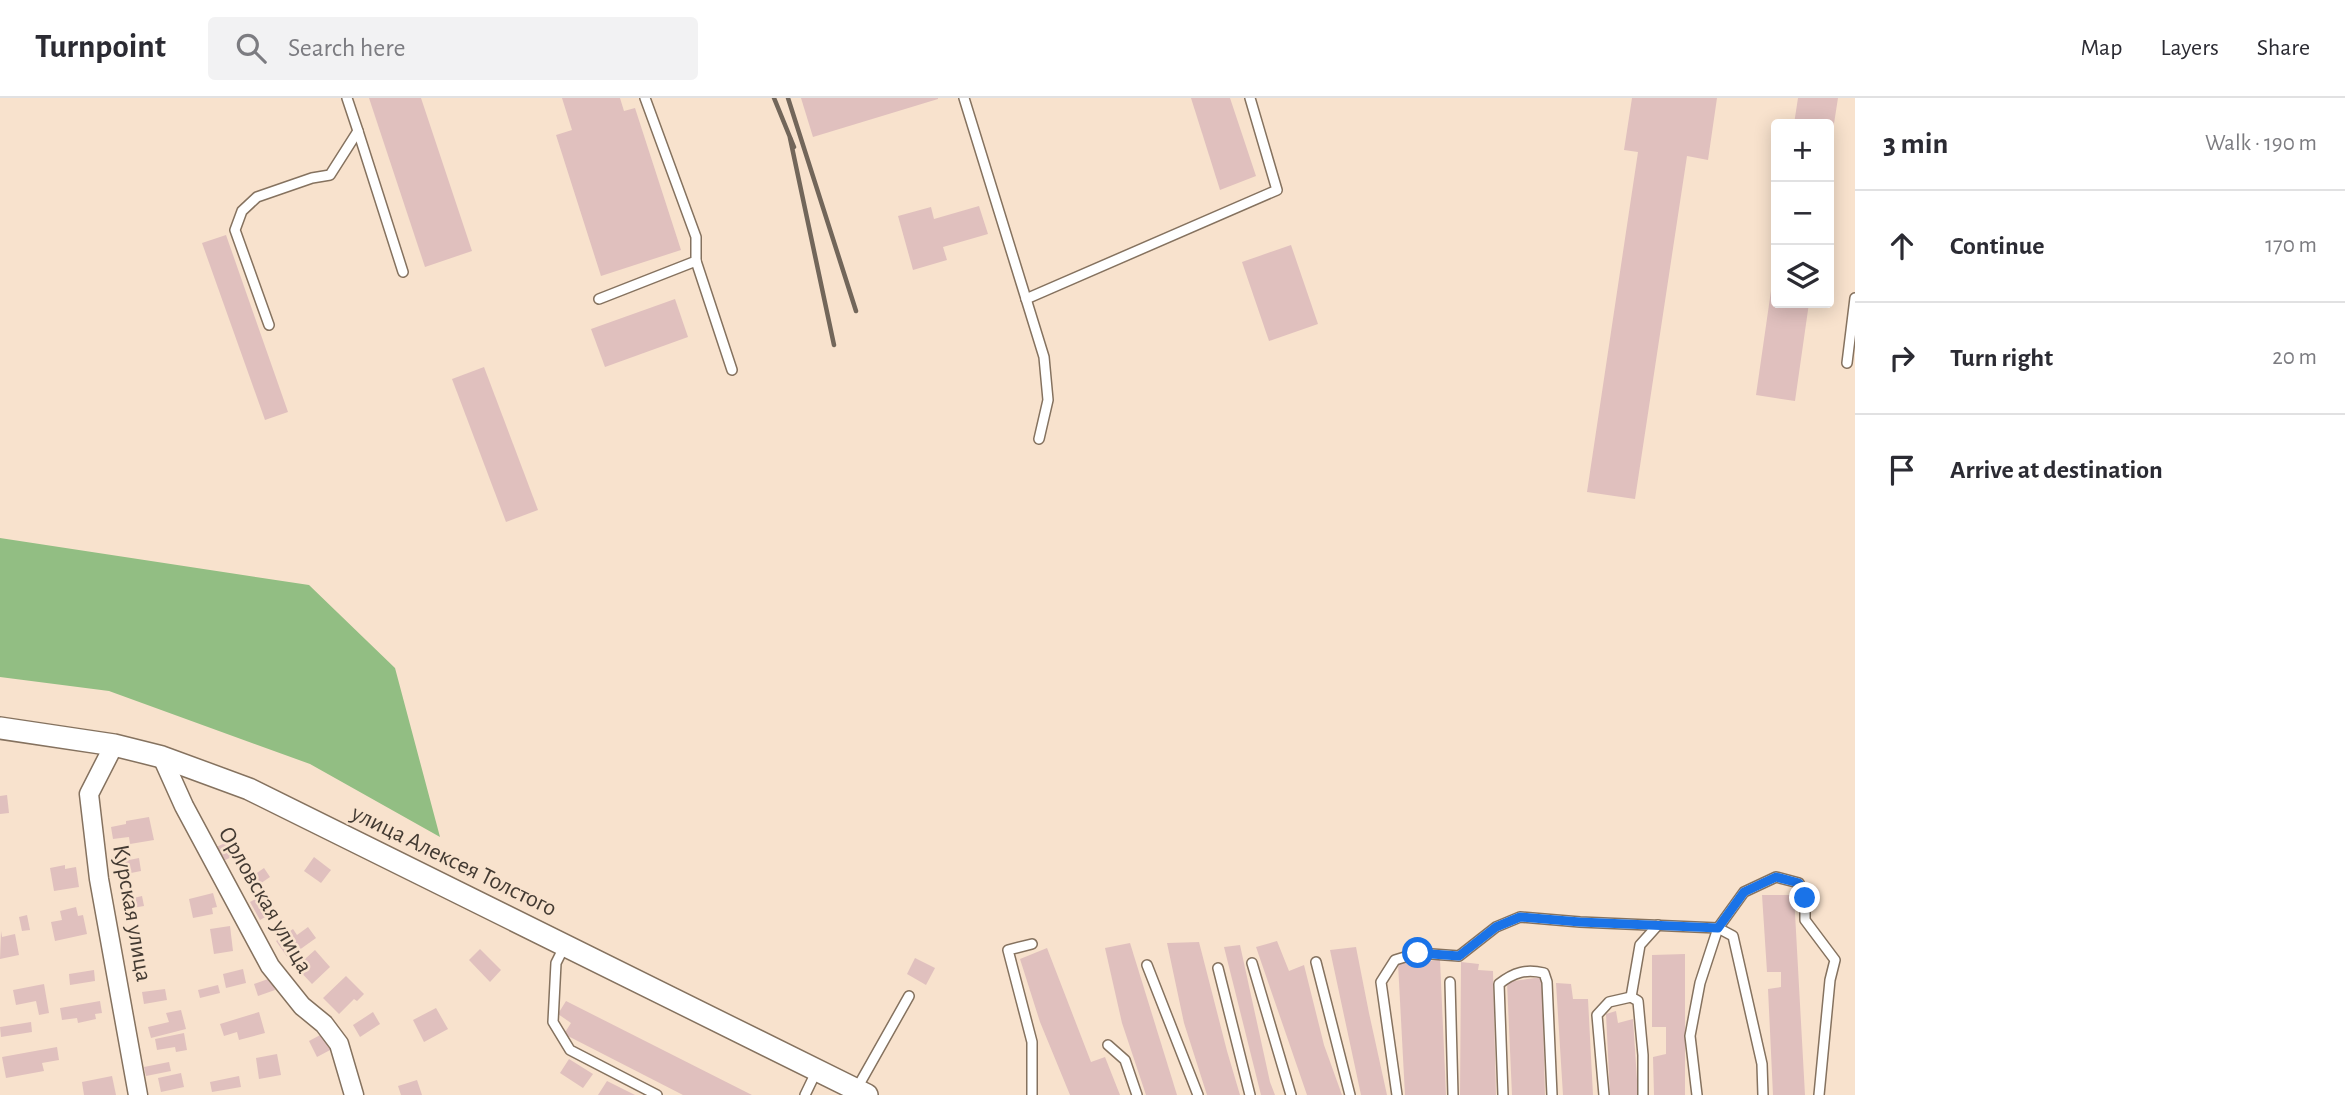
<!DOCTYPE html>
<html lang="en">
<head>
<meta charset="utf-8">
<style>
	:root { --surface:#fff; --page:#f2f2f3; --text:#2b2b33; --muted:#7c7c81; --line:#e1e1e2 }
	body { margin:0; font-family:"Alegreya Sans",sans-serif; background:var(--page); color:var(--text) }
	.controls { position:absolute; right:21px; top:21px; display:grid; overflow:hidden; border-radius:7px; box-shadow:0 4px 18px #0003 }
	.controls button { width:63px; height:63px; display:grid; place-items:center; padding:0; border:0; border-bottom:2px solid var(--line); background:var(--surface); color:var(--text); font:35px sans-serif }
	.stop { position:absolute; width:21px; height:21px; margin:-16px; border:5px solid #1a73e8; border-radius:50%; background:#fff }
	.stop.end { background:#1a73e8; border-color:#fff; box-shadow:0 2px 7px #0008 }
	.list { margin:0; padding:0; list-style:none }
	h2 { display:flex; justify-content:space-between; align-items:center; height:91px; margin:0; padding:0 28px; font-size:30px }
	h2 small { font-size:23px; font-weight:400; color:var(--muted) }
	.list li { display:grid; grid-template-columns:46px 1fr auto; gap:21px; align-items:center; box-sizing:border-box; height:112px; padding:0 28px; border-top:2px solid var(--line) }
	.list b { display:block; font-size:26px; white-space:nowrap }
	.list em { font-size:23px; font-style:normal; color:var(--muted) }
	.icon { flex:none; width:38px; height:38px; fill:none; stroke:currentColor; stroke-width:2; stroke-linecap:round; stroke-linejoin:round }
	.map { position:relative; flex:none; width:1855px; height:997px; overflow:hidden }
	header { display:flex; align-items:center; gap:42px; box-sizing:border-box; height:98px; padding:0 35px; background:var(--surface); border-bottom:2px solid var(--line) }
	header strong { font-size:33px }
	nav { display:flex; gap:38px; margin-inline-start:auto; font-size:24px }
	.search { width:490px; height:63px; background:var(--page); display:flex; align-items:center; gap:18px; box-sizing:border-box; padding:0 24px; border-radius:7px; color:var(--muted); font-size:26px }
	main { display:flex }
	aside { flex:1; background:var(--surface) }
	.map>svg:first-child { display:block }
</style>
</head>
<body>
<header>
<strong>Turnpoint</strong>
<div class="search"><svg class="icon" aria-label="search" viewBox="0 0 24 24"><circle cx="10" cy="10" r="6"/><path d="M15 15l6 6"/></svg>Search here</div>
<nav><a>Map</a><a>Layers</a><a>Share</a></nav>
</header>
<main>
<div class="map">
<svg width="1855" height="997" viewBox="0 0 1855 997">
	<rect width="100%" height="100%" fill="#f8e2cd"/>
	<path fill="#92be83" d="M0,440L309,487L395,570L440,739L310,666L109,593L0,579Z"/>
	<g fill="#e0c0be">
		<path d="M369,0H421L472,153L425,169Z"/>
		<path d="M562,0H620L624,13L635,10L681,152L601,178L556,37L572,32Z"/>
		<path d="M801,0H938V1L813,39Z"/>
		<path d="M1191,0H1230L1256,78L1220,92Z"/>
		<path d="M1632,0H1717L1708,62L1687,58L1635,401L1587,394L1638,54L1624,52Z"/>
		<path d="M1798,0H1838L1830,51L1829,26H1794Z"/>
		<path d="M979,108L988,136L943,149L947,162L913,172L898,118L931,109L934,121Z"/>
		<path d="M226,137L288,314L265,322L202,145Z"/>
		<path d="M1291,147L1318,226L1269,243L1242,164Z"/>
		<path d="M1775,165L1776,205H1809L1795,303L1756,297Z"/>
		<path d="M675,201L688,239L605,269L591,231Z"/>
		<path d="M484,269L538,412L506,424L452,281Z"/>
		<path d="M7,697L9,715L0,716V698Z"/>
		<path d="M149,719L154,742L130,746L129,739L113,741L111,729L126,726V723Z"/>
		<path d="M232,742L238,756L221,764L214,750Z"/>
		<path d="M314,759L331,772L321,785L304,773Z"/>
		<path d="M139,760L141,773L121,777L119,764Z"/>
		<path d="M65,767V771L76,769L79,789L54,793L50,770Z"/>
		<path d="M264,770L270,779L254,790L248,781Z"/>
		<path d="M213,795L217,809L212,810L213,816L193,820L189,801Z"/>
		<path d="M267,795L276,813L260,822L250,804Z"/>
		<path d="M1762,797H1794L1805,997H1773L1768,891L1781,889V874H1767Z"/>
		<path d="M142,798L144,808L126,811L125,802Z"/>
		<path d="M76,809L78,818L83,817L87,836L55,843L51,824L62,822L60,813Z"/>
		<path d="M27,817L30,832L22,833L19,819Z"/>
		<path d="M230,828L233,853L214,856L210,831Z"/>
		<path d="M308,829L316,840L288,860L276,843L293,831L297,837Z"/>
		<path d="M1,833L2,839L15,836L19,857L0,861Z"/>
		<path d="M1277,843L1289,873L1304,867L1324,947L1342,997H1307L1256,849Z"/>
		<path d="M1199,844L1227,953L1240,997H1207L1184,925L1167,845Z"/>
		<path d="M1130,845L1177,997H1146L1122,925L1105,850Z"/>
		<path d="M1240,847L1270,984L1275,997H1261L1224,849Z"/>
		<path d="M1356,849L1369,915L1387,997H1361L1330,852Z"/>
		<path d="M1047,850L1091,964L1105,959L1120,997H1070L1040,924L1020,861Z"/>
		<path d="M480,851L501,872L490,884L469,862Z"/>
		<path d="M315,852L330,869L312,886L296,869Z"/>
		<path d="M1685,856V997H1654L1653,959L1666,956V929H1652V857Z"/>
		<path d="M915,860L935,870L926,887L907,876Z"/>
		<path d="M1440,862L1446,997H1405L1398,865Z"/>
		<path d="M1461,864L1479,866L1478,872L1493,873L1496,997H1460Z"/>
		<path d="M243,871L246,885L226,890L223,876Z"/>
		<path d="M94,872L95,883L70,887L69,876Z"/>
		<path d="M346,878L364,896L357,903L354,901L339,916L323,900Z"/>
		<path d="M1542,879L1545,997H1512L1507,884Z"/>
		<path d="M271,880L275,892L258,898L254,886Z"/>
		<path d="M1556,885L1571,886L1573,901H1588L1593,997H1563Z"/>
		<path d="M44,886L49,915L39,917L36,903L16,907L13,892Z"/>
		<path d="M218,887L220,895L200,900L198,892Z"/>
		<path d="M165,891L167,902L144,906L142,894Z"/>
		<path d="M100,903L102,915L95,916L96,921L78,925L77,920L62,922L60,910Z"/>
		<path d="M566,903L752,997H683L564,936L571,925L558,916Z"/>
		<path d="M436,910L448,931L424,944L413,922Z"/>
		<path d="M181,912L186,931L151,940L148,929L169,924L166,915Z"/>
		<path d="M1616,913L1618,925L1633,921L1638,997H1610L1606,916Z"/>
		<path d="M259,914L265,935L239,942L237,934L224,938L220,926Z"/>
		<path d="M373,914L380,926L360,939L353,927Z"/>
		<path d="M31,924L32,934L1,939L0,929Z"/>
		<path d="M184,935L187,952L176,954L175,949L157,952L155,941Z"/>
		<path d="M324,935L332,951L317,959L309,943Z"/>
		<path d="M57,949L59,962L42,965L44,973L6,980L2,959Z"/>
		<path d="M277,956L281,977L259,981L256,960Z"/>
		<path d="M569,961L593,976L583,990L560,975Z"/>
		<path d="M169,964L171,973L146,978L144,969Z"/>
		<path d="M181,975L184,989L161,994L158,980Z"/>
		<path d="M112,978L116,997H84L82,984Z"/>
		<path d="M239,978L241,989L212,994L210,984Z"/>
		<path d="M417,982L422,997H401L398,988Z"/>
		<path d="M607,983L635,997H598Z"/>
	</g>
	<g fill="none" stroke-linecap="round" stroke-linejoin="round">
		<g stroke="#85725f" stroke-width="12">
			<g id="service">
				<path d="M964,0L1044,259L1048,302L1039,341"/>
				<path d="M358,33L403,174"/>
				<path d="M696,163L732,272"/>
				<path d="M599,201L696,163V139L645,0"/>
				<path d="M1026,201L1277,92L1250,0"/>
				<path d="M269,227L235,132L242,113L257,99L312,80L330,77L358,33L347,0"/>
				<path d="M1847,265L1855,200"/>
				<path d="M1032,846L1008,852L1032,944V997"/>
				<path d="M565,847L556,865L553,924L570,952L657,997"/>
				<path d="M1316,864L1350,997"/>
				<path d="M1252,865L1291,997"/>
				<path d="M1147,867L1198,997"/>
				<path d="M1218,870L1250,997"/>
				<path d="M1450,884L1453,997"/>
				<path d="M1631,899L1640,847L1658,827"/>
				<path d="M1108,947L1125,962L1137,997"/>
				<path d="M856,992L909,898"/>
				<path d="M805,997L817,972"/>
				<path d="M1397,997L1381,884L1395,862L1418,855L1459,858L1496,829L1520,819L1580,824L1718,830L1733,838L1762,966L1763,997"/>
				<path d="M1503,997L1499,886C1514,874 1526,871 1544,875L1547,884L1552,997"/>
				<path d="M1604,997L1597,917L1609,904L1631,899L1638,903L1643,957V997"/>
				<path d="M1697,997L1690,938L1700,885L1718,830L1744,794L1776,779L1799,785L1805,800V822L1835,862L1830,882L1819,997"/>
			</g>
		</g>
		<g stroke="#85725f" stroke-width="21">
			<g id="minor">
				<path d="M114,647L89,696L99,781L138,997"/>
				<path d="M162,659L184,708L270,868L302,908L324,926L339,946L354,997"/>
			</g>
		</g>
		<g stroke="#85725f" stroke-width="24">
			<path id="tertiary" d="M0,630L114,647L162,659L249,691L867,997"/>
		</g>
		<use href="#service" stroke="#fff" stroke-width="9"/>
		<use href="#minor" stroke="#fff" stroke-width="18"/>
		<use href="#tertiary" stroke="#fff" stroke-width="21"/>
		<g stroke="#72665a" stroke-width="4.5">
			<path d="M774,0L794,49"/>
			<path d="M788,0L856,213"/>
			<path d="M790,40L834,247"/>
		</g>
	</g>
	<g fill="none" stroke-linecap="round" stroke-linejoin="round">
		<path stroke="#1a73e8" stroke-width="9" d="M1418,855L1459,858L1496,829L1520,819L1580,824L1718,830L1744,794L1776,779L1799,785L1805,800"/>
	</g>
	<g text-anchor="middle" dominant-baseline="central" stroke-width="5" stroke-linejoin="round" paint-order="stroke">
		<g font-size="24" fill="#433a32" stroke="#f8e2cd">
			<text transform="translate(454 763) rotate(26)">улица Алексея Толстого</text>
			<text transform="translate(265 802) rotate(60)">Орловская улица</text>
			<text transform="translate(132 815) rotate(80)">Курская улица</text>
		</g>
	</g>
</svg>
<div class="controls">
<button>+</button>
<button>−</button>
<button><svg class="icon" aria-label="layers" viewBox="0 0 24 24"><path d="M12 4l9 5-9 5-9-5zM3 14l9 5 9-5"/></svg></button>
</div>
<div class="stop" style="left:1418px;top:855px"></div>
<div class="stop end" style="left:1805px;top:800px"></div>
</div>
<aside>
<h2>3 min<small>Walk · 190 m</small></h2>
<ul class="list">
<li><svg class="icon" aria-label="ahead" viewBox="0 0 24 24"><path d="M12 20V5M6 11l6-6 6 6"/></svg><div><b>Continue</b></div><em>170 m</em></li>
<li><svg class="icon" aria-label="right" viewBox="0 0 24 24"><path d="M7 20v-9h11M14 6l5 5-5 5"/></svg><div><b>Turn right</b></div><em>20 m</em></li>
<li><svg class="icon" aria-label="arrive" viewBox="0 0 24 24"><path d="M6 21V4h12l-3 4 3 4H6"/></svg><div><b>Arrive at destination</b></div></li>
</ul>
</aside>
</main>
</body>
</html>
